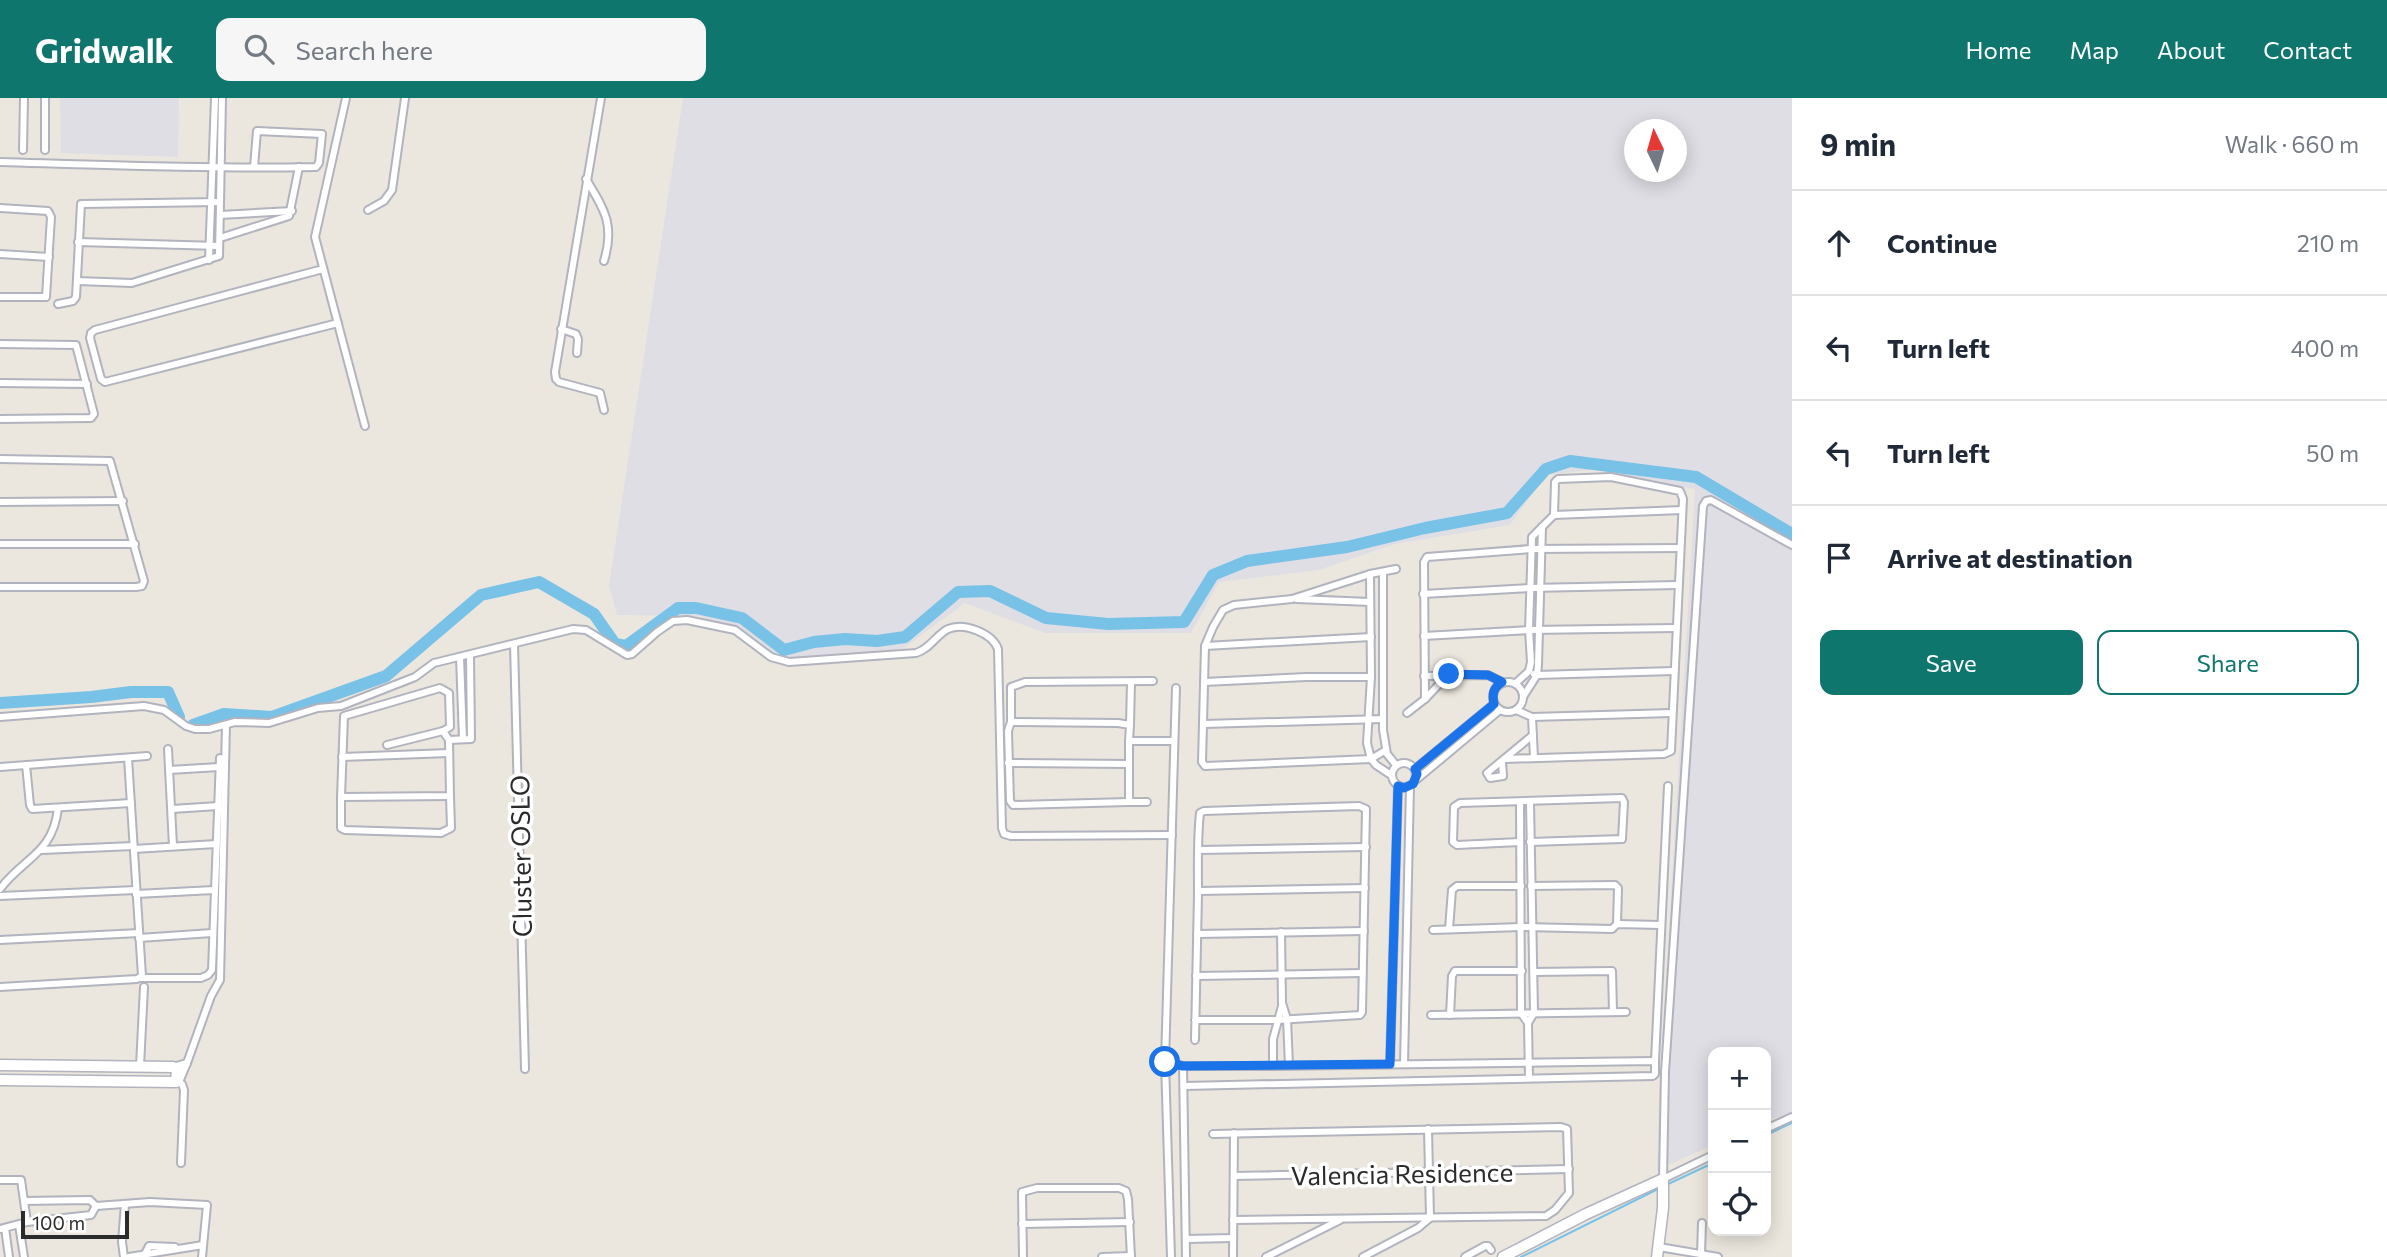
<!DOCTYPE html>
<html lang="en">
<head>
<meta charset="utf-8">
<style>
	:root { --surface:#fff; --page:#f6f6f7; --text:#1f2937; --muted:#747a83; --line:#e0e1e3; --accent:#0f766e }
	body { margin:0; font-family:Commissioner,sans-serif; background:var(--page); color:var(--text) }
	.controls { position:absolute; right:21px; bottom:21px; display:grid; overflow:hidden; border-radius:14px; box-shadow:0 4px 18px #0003 }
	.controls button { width:63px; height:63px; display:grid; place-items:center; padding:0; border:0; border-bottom:2px solid var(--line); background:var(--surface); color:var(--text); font:35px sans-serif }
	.compass { position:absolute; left:1624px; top:21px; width:63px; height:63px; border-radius:50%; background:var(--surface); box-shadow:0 4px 18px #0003; rotate:355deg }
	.scale { position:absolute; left:21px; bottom:18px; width:108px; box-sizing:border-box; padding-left:7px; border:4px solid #2b2b2b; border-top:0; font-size:19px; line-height:24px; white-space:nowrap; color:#2b2b2b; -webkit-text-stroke:5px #fff; paint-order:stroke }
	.stop { position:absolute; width:21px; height:21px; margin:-16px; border:5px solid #1a73e8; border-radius:50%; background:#fff }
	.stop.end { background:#1a73e8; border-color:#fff; box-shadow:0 2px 7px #0008 }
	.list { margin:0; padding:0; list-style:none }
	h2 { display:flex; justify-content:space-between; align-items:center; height:91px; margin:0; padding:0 28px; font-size:30px }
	h2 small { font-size:23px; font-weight:400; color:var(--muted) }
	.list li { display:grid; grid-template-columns:46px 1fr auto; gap:21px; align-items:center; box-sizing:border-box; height:105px; padding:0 28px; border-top:2px solid var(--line) }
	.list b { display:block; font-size:26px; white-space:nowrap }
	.list em { font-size:23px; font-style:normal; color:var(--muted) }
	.actions { display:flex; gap:14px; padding:21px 28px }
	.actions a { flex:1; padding:16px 0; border:2px solid var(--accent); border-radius:14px; text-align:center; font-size:24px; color:var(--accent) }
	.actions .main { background:var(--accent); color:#fff }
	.icon { flex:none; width:38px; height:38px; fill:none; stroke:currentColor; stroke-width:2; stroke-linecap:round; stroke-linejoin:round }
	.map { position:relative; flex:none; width:1792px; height:1159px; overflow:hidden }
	header { display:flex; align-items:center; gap:42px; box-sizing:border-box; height:98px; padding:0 35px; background:var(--accent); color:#fff }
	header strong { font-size:33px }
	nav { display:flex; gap:38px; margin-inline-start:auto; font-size:24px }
	.search { width:490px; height:63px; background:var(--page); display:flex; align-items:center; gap:18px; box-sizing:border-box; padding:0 24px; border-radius:14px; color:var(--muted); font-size:26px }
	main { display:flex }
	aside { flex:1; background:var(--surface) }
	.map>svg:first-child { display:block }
</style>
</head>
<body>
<header>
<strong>Gridwalk</strong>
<div class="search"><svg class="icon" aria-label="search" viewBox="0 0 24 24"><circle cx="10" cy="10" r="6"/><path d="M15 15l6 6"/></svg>Search here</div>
<nav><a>Home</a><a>Map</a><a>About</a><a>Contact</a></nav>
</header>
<main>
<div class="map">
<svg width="1792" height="1159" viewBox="0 0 1792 1159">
	<rect width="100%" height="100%" fill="#ece7de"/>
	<g fill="#e0dee5" fill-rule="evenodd">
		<path d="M60,0H179L178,59L61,55Z"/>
		<path d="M683,0H1792V1023L1777,1019L1766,1023V954H1713V1047L1657,1072L1659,999L1695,391L1621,380L1600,371L1546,377L1510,427L1395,446L1319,472L1219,484L1191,535H1045L965,505L896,556L783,566L702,518L617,517L609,488ZM1634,32H1676V74H1634Z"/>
	</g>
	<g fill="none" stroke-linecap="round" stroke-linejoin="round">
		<g stroke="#78c2e7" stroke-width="2">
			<path d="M1766,1037L1792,1025"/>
			<path d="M1666,1087L1713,1065"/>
			<path d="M1521,1159L1658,1091"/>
		</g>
		<g stroke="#78c2e7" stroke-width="12">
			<path d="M0,605L91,599L131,594H168L179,619"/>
			<path d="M193,627L224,616L272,619L386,578L481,497L539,484L594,516L615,546L626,548L678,510H696L742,520L784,552L814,544L845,541L877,543L905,539L958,494L990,493L1046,520L1108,526L1184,524L1213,477L1247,463L1347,449L1425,430L1507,415L1546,371L1570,363L1696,379L1792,436"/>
		</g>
		<g stroke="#b1b3be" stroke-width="10">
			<g id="street">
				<path d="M45,0V52"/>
				<path d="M346,0L315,139L365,328"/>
				<path d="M601,0L555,274L556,281L559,284L600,295L604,312"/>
				<path d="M23,52L24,0"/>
				<path d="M0,64C105,67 211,71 316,69L319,65L322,36L257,33L254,69"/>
				<path d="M586,81C604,111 615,126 604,163"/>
				<path d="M0,110L48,113L51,119L46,199H0"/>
				<path d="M368,112L384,103L392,92L405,0"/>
				<path d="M220,117L292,113"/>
				<path d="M220,140L289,118L299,69"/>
				<path d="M78,144L219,148"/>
				<path d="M0,156L49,159"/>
				<path d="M209,162L215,0"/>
				<path d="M323,171L95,232L91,235L90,240L101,281L105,284L338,225"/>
				<path d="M77,183L132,185L219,158L222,0"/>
				<path d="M58,206L73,203L76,199L81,106L220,104"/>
				<path d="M561,231L576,236L578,241L577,255"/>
				<path d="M0,246L76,247L94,316L91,320L0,321"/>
				<path d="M0,285L87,286"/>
				<path d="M0,361L110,363L144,483L142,488L136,489H0"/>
				<path d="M0,404L123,403"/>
				<path d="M1554,417L1682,412"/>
				<path d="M0,446H135"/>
				<path d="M1383,475V632L1387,656L1396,667"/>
				<path d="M1370,476L1371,579L1367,645L1371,661L1376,667L1391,677"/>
				<path d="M1423,496L1530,490L1678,487"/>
				<path d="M1297,501L1370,504"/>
				<path d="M1424,538L1529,532L1676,530"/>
				<path d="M514,546L525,971"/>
				<path d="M1205,548L1371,539"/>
				<path d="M460,559L463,641"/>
				<path d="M1534,576L1537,577L1674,573"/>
				<path d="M1424,578L1488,577L1502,584"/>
				<circle cx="1508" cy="599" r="15"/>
				<path d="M1204,584L1306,579H1371"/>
				<path d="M1523,599L1537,577L1538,567L1542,429"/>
				<path d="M1425,601L1424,464L1427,459L1531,451L1680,450"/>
				<path d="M1516,612L1532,619L1534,660"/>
				<path d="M1407,615L1425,601L1449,576"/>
				<path d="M0,619L144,608L164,612L186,628L195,631H209L235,624L269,625L318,610L341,608L415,579L434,565L573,531L586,532L627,557L632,556L657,534L673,523L687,522L735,532L771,559L789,564L916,555C930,551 936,537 948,531C964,524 992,535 998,551L1002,730L1004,736L1011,738L1172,737"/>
				<path d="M1532,619L1672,615"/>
				<path d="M1011,624L1118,625L1130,627L1129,643"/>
				<path d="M1204,626L1383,621"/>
				<path d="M1130,627L1131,584"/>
				<path d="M443,633L450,629L449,595L440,590L344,618L341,699L450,698L449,642"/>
				<path d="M387,647L443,633L449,642L471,641L470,557"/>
				<path d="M168,651L173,748"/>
				<path d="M1386,652L1371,661L1205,668L1202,664L1205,548L1213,529L1223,512L1234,507L1292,501L1370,476L1396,471"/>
				<path d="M342,659L449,655"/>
				<path d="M1505,661L1664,656L1671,653L1683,401L1680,393L1611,379L1558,381L1555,384L1554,417L1532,439L1529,532L1531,564L1529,573L1516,585"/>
				<path d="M1502,664L1503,678L1490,680L1487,675L1533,637"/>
				<circle cx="1404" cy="677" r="12"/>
				<path d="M1008,665L1129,666"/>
				<path d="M26,667L30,707L32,711L131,705"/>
				<path d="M0,669L147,658"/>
				<path d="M1415,671L1494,606"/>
				<path d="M169,672L219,669"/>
				<path d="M1416,682L1500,612"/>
				<path d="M341,699V730L345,732L441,735L451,730L450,698"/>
				<path d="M1129,704L1013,707L1010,703L1008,633L1011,624V589L1025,584L1153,583"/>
				<path d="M1147,704H1129V643H1174"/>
				<path d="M1520,704L1521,915L1528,925"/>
				<path d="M172,711L218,708"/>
				<path d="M1520,744L1457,747L1453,744L1454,709L1460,705L1622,700L1624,704L1622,741L1530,744"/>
				<path d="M134,751L216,746"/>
				<path d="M42,752L133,748"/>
				<path d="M1199,752L1366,749"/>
				<path d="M1531,788L1615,787L1618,790L1617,826"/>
				<path d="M0,791C23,760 53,756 58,710"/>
				<path d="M1198,793L1365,790"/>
				<path d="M136,796L214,792"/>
				<path d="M0,798L136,792"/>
				<path d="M1449,831L1452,792L1457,788H1521"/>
				<path d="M1433,832L1521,829L1612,831L1617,826L1661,827"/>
				<path d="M1281,834L1282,905L1287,921L1289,967"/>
				<path d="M1197,836L1364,833"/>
				<path d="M139,840L212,835"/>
				<path d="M0,842L139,835"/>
				<path d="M1534,874L1612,873L1613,914"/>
				<path d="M1196,878L1362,875"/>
				<path d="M141,880H201L208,877L212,872L220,660"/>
				<path d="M0,889L137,881L142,878L128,660"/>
				<path d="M1431,917L1626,914"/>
				<path d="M1450,917L1452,878L1455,873H1522"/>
				<path d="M1195,942C1196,894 1197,845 1198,796C1198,769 1197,742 1200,715L1204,713L1359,708L1366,711L1362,914L1360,917L1277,922H1195"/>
				<path d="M1655,963L1668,688"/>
				<path d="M1165,964L1183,968H1273L1655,963V976L1653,978L1184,988"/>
				<path d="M1390,966L1398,688"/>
				<path d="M1404,966L1410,688"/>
				<path d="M140,968L144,889"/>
				<path d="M1183,968L1186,1159"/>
				<path d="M1273,968V941L1282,908"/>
				<path d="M173,969L187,965L211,898L220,882L226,627"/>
				<path d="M1529,980L1528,925L1534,915L1530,704"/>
				<path d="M176,984L182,986L184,992L181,1065"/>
				<path d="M179,984L187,965"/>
				<path d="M1766,1031L1792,1019"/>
				<path d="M1213,1036L1561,1029L1567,1031L1569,1095L1555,1112L1546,1118L1233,1122"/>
				<path d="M1713,1057L1663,1081L1665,974L1703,408L1706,403L1711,402L1792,447"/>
				<path d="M1234,1078L1569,1071"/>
				<path d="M0,1082H21L27,1124"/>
				<path d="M24,1103L90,1102L96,1108L150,1104L207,1107L202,1159"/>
				<path d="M1022,1126L1130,1124"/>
				<path d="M19,1127L24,1159"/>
				<path d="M5,1130L9,1159"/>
				<path d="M0,1131L27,1124L91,1117L96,1108"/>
				<path d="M1186,1141L1233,1140"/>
				<path d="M1659,1149L1718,1159"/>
				<path d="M145,1156L149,1148L175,1149"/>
				<path d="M1701,1156L1702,1125"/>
				<path d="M124,1159L122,1144L125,1106"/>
				<path d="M129,1159L203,1147"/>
				<path d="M1023,1159L1022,1094L1037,1090H1119L1126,1093L1128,1101L1131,1159"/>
				<path d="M1102,1159L1131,1158"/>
				<path d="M1171,1159L1165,964L1176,590"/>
				<path d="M1233,1159L1234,1035"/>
				<path d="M1266,1159L1340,1122"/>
				<path d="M1363,1159L1418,1130L1430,1120L1428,1031"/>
				<path d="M1465,1159L1485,1148H1488L1491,1152"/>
			</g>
		</g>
		<g stroke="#b1b3be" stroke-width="13">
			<g id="secondary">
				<path d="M0,967L173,969L177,972L176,984L0,982"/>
				<path d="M1503,1159L1586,1116L1663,1081V1110L1657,1159"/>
			</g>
		</g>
		<use href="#street" stroke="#fff" stroke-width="6"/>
		<use href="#secondary" stroke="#fff" stroke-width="10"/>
	</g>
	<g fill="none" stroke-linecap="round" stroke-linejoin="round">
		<path stroke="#1a73e8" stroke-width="9" d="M1165,964L1183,968L1390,966L1398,688L1404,690L1413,686L1417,676L1415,671L1494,606C1492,596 1493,590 1502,584L1488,577L1449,576"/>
	</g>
	<g text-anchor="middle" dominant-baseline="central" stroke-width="7" stroke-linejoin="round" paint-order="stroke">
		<g font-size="26" fill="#2b2b2b" stroke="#fff">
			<text transform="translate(520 758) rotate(-91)">Cluster OSLO</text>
			<text transform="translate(1402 1075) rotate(-1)">Valencia Residence</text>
		</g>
	</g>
</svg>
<div class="controls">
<button>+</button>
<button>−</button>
<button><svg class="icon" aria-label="locate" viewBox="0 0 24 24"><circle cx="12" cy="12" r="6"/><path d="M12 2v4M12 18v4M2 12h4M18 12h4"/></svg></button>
</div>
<svg class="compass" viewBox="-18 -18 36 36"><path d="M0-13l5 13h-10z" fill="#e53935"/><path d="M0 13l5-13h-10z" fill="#747a83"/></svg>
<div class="scale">100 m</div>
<div class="stop" style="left:1165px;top:964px"></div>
<div class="stop end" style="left:1449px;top:576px"></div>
</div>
<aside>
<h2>9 min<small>Walk · 660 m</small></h2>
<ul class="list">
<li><svg class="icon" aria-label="ahead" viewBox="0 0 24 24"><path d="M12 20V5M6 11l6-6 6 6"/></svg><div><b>Continue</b></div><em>210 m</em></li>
<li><svg class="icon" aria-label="left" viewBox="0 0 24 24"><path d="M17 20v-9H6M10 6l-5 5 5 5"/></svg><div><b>Turn left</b></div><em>400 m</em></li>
<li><svg class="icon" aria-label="left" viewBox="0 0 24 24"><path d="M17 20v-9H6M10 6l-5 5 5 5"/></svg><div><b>Turn left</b></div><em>50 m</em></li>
<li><svg class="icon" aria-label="arrive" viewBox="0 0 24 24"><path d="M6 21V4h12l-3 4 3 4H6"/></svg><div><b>Arrive at destination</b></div></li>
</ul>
<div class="actions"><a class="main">Save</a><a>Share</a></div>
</aside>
</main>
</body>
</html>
